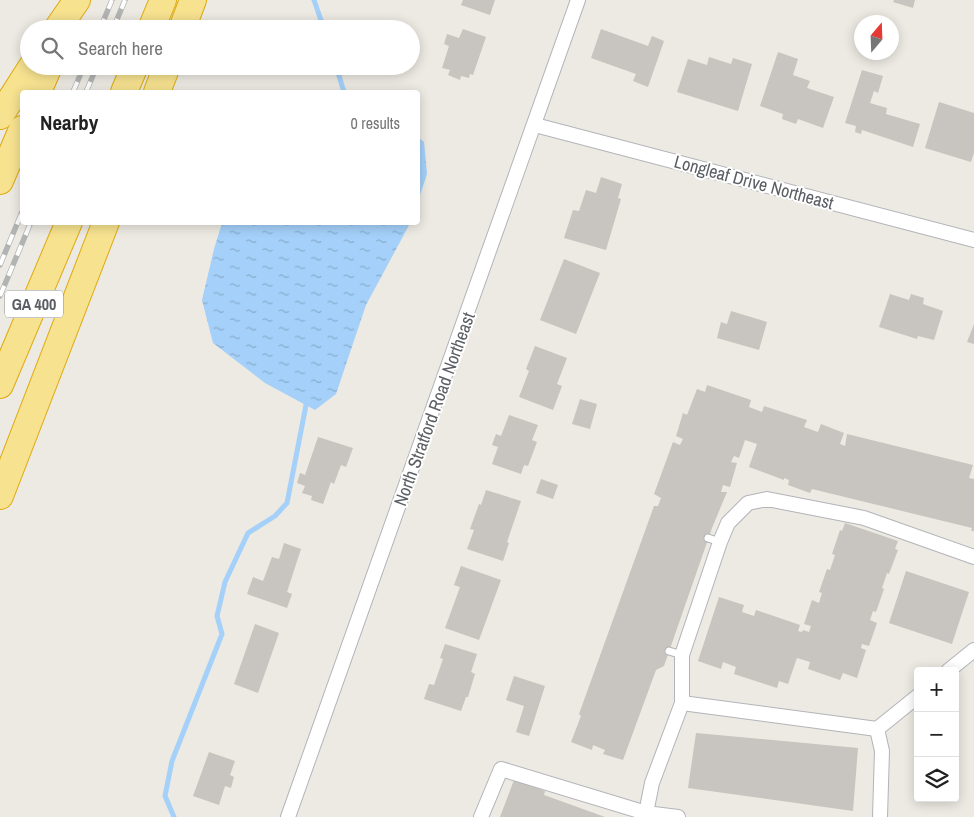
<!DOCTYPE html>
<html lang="en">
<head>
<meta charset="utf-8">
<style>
	:root { --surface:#fff; --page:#f6f6f6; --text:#222; --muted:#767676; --line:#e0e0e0 }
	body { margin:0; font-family:"Archivo Narrow",sans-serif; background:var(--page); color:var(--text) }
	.controls { position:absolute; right:15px; bottom:15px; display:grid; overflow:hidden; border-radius:5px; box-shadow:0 2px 12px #0003 }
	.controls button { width:45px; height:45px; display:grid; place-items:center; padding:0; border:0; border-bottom:1px solid var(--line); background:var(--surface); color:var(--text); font:25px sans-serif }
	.compass { position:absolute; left:854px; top:15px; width:45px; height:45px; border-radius:50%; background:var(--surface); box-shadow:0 2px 12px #0003; rotate:19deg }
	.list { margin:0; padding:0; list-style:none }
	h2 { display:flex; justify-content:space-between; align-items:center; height:65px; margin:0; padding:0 20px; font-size:21px }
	h2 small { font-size:16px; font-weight:400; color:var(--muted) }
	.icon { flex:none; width:28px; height:28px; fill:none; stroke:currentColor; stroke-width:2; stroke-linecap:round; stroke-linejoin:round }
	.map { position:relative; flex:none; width:974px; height:817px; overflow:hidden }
	.search { position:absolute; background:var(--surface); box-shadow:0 2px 12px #0003; left:20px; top:20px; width:400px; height:55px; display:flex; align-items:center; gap:12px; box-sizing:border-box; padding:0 18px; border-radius:28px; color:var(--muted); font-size:19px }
	.panel { position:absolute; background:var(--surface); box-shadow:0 2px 12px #0003; left:20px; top:90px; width:400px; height:135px; border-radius:5px }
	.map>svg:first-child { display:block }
</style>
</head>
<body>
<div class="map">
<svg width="974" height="817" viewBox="0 0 974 817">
	<defs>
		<pattern id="water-ripples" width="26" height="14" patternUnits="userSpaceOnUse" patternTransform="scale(1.25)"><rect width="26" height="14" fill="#a4d0f9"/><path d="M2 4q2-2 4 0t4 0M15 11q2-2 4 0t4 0" fill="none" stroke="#89accd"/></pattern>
	</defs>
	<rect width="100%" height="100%" fill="#eceae2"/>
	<g fill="url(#water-ripples)">
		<path d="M418,137L424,142L427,174L418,201Z"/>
		<path d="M222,223H410L407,229L366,305L336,394L315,410L265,383L213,343L202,300L214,249Z"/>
	</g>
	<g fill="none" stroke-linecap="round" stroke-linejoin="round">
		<g stroke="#a4d0f9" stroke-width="5">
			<path d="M314,0L324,29"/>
			<path d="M336,66L344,92"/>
			<path d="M174,817L165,796L172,761L222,634L217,616L225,582L248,533L275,516L287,503L307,400"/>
		</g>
	</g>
	<g fill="#c8c4bf">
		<path d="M463,0H495L490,15L461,5Z"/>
		<path d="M894,0H915L913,8L893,2Z"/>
		<path d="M463,29L486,37L473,75L470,74L469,78L461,76L460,80L448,75L450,70L442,68L449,46L444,44L447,34L459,38Z"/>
		<path d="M601,29L648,46L652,36L664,41L648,87L633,81L636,74L591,58Z"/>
		<path d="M778,52L798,59L793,75L810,81L807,88L834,97L823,128L798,119L796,124L782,119L783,114L760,106Z"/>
		<path d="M709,57L731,64L733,58L752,64L738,111L677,92L688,59L707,65Z"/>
		<path d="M862,70L883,76L878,93L874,91L870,103L887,108L886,114L920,124L913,147L862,130L861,134L855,132L856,126L845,123Z"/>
		<path d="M939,102L974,113V153L971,162L925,148Z"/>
		<path d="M601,177L622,184L618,198L621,199L606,250L564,238L573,210L579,211L586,190L596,193Z"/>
		<path d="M564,259L600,273L576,334L540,320Z"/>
		<path d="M890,294L909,300L911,294L924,298L923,304L943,311L934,340L918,336L917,339L879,327Z"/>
		<path d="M731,311L767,322L759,350L717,338L721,322L727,324Z"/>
		<path d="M974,324V344L967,342Z"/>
		<path d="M535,346L567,358L557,384L562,386L553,410L519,397L529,371L526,369Z"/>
		<path d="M707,385L751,400L749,407L762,412L764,406L807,420L804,427L818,432L821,424L844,433L840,444L845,446L847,434L973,465L969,478L974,479V531H971L972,528L812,489L810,493L788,485L789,480L784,478V480L749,467L757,444L745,440L739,458L734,456L731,462L737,463L730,487L723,485L721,492H727L712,528L664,666L656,670L623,760L603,754L605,750L593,745L592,750L571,742L581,716L579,714L654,506H658L661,498L654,494L673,442L680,445L683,439L676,436L683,413L687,415L697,389L705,392Z"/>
		<path d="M580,399L597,404L590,429L572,424Z"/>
		<path d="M509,415L538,425L532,440L537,442L528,466L524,465L521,474L492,464L498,447L492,445L496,434L501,436Z"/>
		<path d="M318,437L353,448L346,467L341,465L334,484L331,482L323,504L311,500L312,496L302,493L305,486L297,483L300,473L305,475Z"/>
		<path d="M541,479L558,485L553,499L536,493Z"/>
		<path d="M486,490L521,501L507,542L509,543L503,561L467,549L474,530L470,529L479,504L481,505Z"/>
		<path d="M845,523L898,541L895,549L898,550L889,574L887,573L882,588L884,589L876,612L873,611L870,620L877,623L869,646L862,644L861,648L866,650L857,678L843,673L840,680L808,669L810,662L797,658L788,684L779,681L777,688L734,674L736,667L723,662L721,669L698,661L719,597L744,605L742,612L754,616L756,610L800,625L798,631L802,632L803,630L809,632L811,626L804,624L812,600L819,603L822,593L819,592L827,569L830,570L835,555L832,554L840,530L842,531Z"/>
		<path d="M284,543L301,549L287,592L292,594L287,608L247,594L253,577L263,581L272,557L279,559Z"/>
		<path d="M461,566L501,580L479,640L445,628L460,587L454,585Z"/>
		<path d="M906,571L969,592L952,644L889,623Z"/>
		<path d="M255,624L279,633L258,693L234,684Z"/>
		<path d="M445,644L477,654L471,672L475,674L468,697H466L461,711L424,699L429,684L434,685L443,659L440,658Z"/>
		<path d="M514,676L545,686L529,736L516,732L524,706L506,700Z"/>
		<path d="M696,733L858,748L853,811L688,788Z"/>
		<path d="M209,752L235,761L230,775L234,777L231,788L225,786L219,805L193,796Z"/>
		<path d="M514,780L545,791L544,795L605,817H500Z"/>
	</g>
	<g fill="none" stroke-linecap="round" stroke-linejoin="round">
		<g stroke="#b2b4b9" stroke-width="9">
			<g id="lane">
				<path d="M708,538L720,542"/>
				<path d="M669,651L682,655"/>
			</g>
		</g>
		<g stroke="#b2b4b9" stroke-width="16">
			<g id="street">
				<path d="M535,125L974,240"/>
				<path d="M948,671L974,650"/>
				<path d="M682,703L877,729L918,696"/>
				<path d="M877,729L882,751L880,817"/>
				<path d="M646,813L652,783L682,703V655L720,542L728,523L748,503L767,499L864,518L974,557"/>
				<path d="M288,817L578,0"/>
				<path d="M481,817L501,769L646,813L678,817"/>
			</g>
		</g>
		<g stroke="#e0aa0e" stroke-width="28">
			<g id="highway">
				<path d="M57,29L77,0"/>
				<path d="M151,29L163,0"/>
				<path d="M182,29L193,0"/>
				<path d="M38,92L49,66"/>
				<path d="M124,92L135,66"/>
				<path d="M157,92L167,66"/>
				<path d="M0,116L32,66"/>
				<path d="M0,181L22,129"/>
				<path d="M0,385L69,222"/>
				<path d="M0,496L106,222"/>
			</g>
		</g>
		<use href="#lane" stroke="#fff" stroke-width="7"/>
		<use href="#street" stroke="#fff" stroke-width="14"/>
		<use href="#highway" stroke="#f6e28f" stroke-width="26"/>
		<g stroke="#b2b3b3" stroke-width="5.5">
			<g id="rail">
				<path d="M100,29L112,0"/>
				<path d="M113,29L125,0"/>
				<path d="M73,92L84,66"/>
				<path d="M86,92L97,66"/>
				<path d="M0,265L22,212"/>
				<path d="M0,296L31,222"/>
			</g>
		</g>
		<use href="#rail" stroke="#fff" stroke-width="4" stroke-dasharray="11" stroke-linecap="butt"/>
	</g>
	<g text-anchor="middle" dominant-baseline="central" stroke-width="4" stroke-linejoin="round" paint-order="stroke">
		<rect fill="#fff" stroke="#8c8e91" stroke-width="1" x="5" y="290.5" width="58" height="27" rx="4"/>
		<g font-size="16" font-weight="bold" fill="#5a5d62">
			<text x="34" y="304">GA 400</text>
		</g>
		<g font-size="18" fill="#5a5d62" stroke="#fff">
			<text transform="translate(754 182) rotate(15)">Longleaf Drive Northeast</text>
			<text transform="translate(434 409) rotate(-70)">North Stratford Road Northeast</text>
		</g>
	</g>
</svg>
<div class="controls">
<button>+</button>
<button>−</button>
<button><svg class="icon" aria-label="layers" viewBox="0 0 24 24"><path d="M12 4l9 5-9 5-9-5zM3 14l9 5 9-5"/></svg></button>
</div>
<svg class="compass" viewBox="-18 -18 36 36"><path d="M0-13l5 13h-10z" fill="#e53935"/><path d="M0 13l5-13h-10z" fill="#767676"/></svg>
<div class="search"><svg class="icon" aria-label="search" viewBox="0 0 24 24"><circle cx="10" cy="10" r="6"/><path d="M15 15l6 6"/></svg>Search here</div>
<section class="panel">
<h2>Nearby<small>0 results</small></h2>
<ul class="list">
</ul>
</section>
</div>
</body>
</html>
